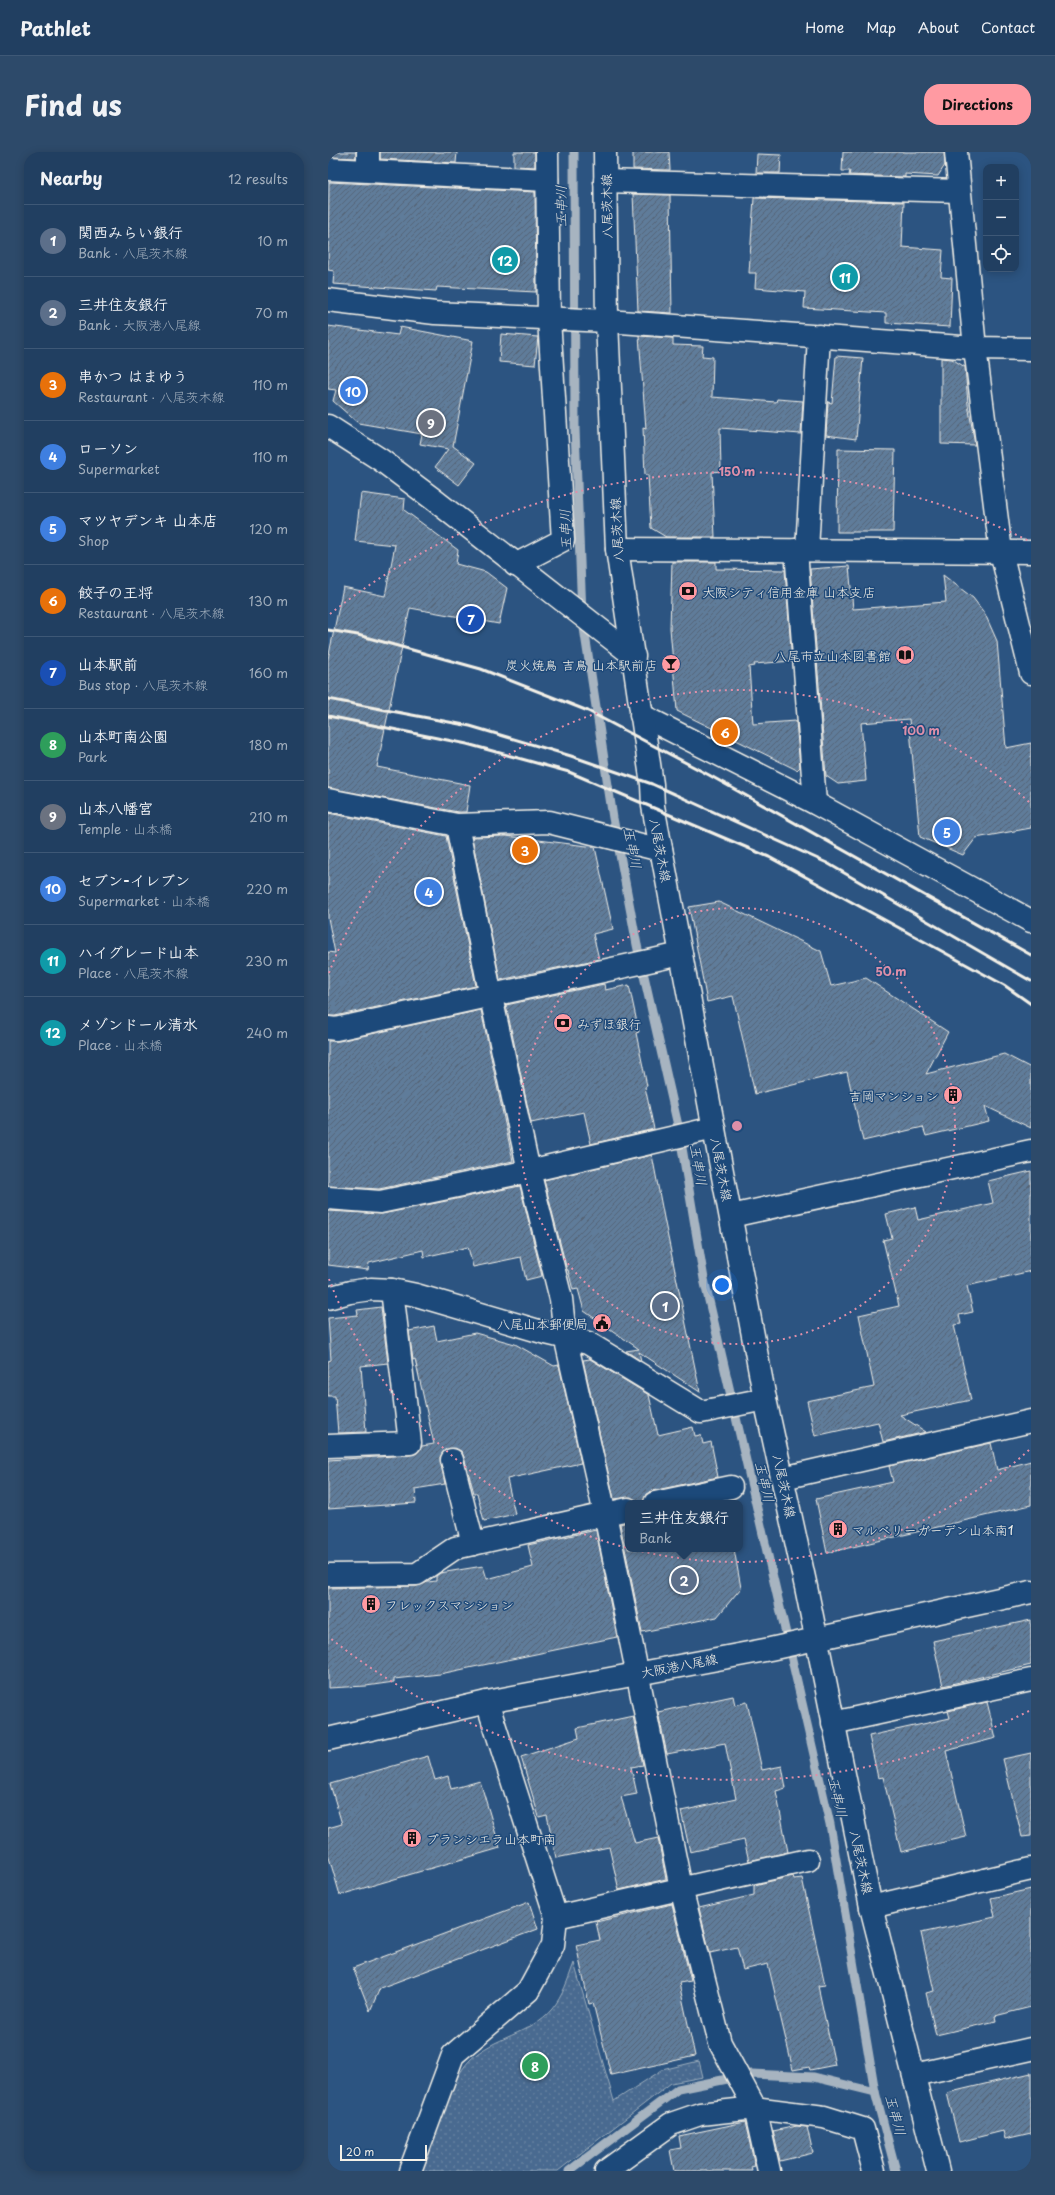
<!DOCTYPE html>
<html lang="en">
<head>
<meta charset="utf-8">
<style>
	:root { --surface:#213f61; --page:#2d4a6a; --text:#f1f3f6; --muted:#a2afbd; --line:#3e5876; --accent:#ff9aa2 }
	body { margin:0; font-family:"Playpen Sans","Klee One",sans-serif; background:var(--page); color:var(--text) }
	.controls { position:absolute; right:12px; top:12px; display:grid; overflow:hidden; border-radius:8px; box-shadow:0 2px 10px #0003 }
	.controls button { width:36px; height:36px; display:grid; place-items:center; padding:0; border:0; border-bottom:1px solid var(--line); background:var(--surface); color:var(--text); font:20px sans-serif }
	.scale { position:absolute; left:12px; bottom:10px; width:87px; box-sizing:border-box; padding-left:4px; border:2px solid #f4f1e8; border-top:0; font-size:11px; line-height:14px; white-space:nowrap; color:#f4f1e8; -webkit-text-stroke:3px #1f4a7a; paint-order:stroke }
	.you { position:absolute; left:394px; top:1133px; width:14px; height:14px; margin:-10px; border:3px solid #fff; border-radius:50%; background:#1a73e8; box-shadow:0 0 0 6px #1a73e833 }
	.badge { display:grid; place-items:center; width:26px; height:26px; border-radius:50%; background:var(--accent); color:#fff; font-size:13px; font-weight:700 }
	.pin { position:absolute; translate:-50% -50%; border:2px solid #fff; box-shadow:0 1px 4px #0006 }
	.popup { position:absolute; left:297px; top:1348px; width:118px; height:52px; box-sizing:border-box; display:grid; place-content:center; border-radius:8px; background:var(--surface); filter:drop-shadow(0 1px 3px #0005); font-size:13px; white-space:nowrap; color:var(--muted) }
	.popup b { font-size:15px; color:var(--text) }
	.popup::after { content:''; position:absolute; left:50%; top:100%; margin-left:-8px; border:8px solid transparent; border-top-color:var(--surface) }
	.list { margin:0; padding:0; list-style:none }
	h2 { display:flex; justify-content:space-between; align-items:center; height:52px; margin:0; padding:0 16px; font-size:17px }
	h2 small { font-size:13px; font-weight:400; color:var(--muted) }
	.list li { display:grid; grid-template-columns:26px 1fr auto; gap:12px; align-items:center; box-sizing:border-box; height:72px; padding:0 16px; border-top:1px solid var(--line) }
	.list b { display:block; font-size:15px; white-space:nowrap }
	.list p { margin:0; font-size:13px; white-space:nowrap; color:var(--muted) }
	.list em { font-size:13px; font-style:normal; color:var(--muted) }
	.icon { flex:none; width:22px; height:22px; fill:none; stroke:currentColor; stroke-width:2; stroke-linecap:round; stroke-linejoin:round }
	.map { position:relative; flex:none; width:703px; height:2019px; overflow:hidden; border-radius:16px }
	header { display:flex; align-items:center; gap:24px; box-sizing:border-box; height:56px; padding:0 20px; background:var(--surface); border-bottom:1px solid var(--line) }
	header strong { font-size:19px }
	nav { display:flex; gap:22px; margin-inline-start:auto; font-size:14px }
	.intro { display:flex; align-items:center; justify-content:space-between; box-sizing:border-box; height:96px; padding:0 24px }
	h1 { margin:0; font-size:28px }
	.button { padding:10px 18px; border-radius:16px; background:var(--accent); color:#111; font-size:14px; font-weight:700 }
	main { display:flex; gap:24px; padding:0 24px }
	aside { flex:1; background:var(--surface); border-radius:16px; box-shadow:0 2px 10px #0003 }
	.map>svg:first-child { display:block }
</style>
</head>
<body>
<header>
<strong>Pathlet</strong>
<nav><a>Home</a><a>Map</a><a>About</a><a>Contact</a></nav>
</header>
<div class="intro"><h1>Find us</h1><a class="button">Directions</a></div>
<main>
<aside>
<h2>Nearby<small>12 results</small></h2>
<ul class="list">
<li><span class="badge" style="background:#5c6f8a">1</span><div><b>関西みらい銀行</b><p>Bank · 八尾茨木線</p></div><em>10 m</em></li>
<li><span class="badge" style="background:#5c6f8a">2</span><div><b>三井住友銀行</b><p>Bank · 大阪港八尾線</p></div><em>70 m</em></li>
<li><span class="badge" style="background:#e8710a">3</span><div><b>串かつ はまゆう</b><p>Restaurant · 八尾茨木線</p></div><em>110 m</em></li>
<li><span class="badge" style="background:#3f7fe0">4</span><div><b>ローソン</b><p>Supermarket</p></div><em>110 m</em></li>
<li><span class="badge" style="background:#3f7fe0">5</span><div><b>マツヤデンキ 山本店</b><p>Shop</p></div><em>120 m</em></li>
<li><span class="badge" style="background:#e8710a">6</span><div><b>餃子の王将</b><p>Restaurant · 八尾茨木線</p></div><em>130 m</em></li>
<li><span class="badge" style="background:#1a4fb4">7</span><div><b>山本駅前</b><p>Bus stop · 八尾茨木線</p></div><em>160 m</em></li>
<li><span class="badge" style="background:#2e9e5b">8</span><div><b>山本町南公園</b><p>Park</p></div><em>180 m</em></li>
<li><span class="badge" style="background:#6b7280">9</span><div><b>山本八幡宮</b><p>Temple · 山本橋</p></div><em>210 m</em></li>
<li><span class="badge" style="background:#3f7fe0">10</span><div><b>セブン-イレブン</b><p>Supermarket · 山本橋</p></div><em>220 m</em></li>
<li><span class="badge" style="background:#0f9aa8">11</span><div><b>ハイグレード山本</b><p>Place · 八尾茨木線</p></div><em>230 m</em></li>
<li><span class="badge" style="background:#0f9aa8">12</span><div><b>メゾンドール清水</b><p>Place · 山本橋</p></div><em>240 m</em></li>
</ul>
</aside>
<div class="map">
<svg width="703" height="2019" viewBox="0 0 703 2019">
	<defs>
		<pattern id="park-dots" width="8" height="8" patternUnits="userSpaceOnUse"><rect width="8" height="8" fill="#496b90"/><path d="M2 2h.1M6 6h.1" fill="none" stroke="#6481a0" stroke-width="1.8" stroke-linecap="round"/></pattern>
		<pattern id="building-hatch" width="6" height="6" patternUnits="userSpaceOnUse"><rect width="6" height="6" fill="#5e7b9a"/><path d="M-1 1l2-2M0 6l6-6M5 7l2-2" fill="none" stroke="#556474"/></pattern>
	</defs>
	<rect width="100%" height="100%" fill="#2c5481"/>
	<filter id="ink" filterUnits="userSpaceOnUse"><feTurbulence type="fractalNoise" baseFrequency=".025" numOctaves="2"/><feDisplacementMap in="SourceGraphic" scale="8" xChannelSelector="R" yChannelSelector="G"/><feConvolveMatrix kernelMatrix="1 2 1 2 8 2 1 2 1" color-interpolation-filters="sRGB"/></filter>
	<g filter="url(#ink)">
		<path fill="url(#park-dots)" stroke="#9eaebc" d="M246,1811L286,1949L334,1918L371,1909L375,1925L343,1931L230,2019H94C105,1989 120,1930 142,1908C165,1885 203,1882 224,1857C235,1844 240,1827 246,1811Z"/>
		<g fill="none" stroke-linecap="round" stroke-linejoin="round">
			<g stroke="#a7b4c0" stroke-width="9">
				<path d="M246,0L247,276L254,463L285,666L309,793L351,978L376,1127L502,1672L547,1940L568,2019"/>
				<path d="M241,2019L350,1937L424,1922L486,1925L547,1940"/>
			</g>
		</g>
		<g fill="url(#building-hatch)" stroke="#f4f1e8">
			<path d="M1,0H28V6L1,5Z"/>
			<path d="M52,0H129L128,11L52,7Z"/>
			<path d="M186,0H207V15L186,14Z"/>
			<path d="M305,0H341L342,18L305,17Z"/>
			<path d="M515,0H616L617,13L610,24L577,22V25L521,23L522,19H514Z"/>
			<path d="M429,2L453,3L452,21H428Z"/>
			<path d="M1,30L207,40L208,140L109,135L108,139L5,132L6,119L0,118Z"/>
			<path d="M305,42L342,43L344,161L310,159Z"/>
			<path d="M426,46L576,50L574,95L615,98L613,125L624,126L622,175L558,171V161L476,156L477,140L427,136L428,121H421Z"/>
			<path d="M0,174L70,183L72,175L145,189L125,294L148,311L131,333L107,315L120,297L92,292L94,282L30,271L5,249L8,238L0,237Z"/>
			<path d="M173,182L210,185L207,213L171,210Z"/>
			<path d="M311,184L345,186V193L375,194L374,204L385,205L384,245L448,250L449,247L475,249L473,282L392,276L393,319L384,320L387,385H338L323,376L320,323H317L315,276L318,277Z"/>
			<path d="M508,204L535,206L528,287L498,283L500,250L504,251Z"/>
			<path d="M613,206L624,207L637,215L640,252L647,293L613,292Z"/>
			<path d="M510,297L567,298L565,380H509Z"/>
			<path d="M33,341L77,347L76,358L130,398L128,412L158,420L179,436L171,472L82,456L49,615L142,633L138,660H130L0,636V507L15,435L57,444L67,393L27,389Z"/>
			<path d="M344,410H388V417L457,418L464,509L426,512L427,514L421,515L425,572L468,569L472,615L469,618L349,559L342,476Z"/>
			<path d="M521,414L525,457L618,450L615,423L645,446L657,462L669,489L678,596L703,591V676L648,686L635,703L592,685L581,567L533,571L538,629L510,632L498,624L482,417Z"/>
			<path d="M0,661L118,684L148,834L7,864H0V800L7,801L0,766Z"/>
			<path d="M178,684L267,695L285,777L265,782L271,807L172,828L144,685Z"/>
			<path d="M391,750L493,799L503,834L538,826L620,880L598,922L676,902L703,916V976L657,954L661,969L598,984L595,975L535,989L519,920L427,942L405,844L379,850L361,755Z"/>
			<path d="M276,832L277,838L301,833L311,880L308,881L319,934L317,935L326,977L263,992L256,960L203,971L178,853Z"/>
			<path d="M153,858L185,1009L51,1037L0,1034V889H11Z"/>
			<path d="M324,1003L337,1071L372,1240L311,1200L313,1209L298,1199L311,1197L256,1159L250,1137L245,1138L240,1118H239L216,1028Z"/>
			<path d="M703,1019V1119L639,1134L645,1160L631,1163L633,1172L626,1173L643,1248L572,1263L598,1280L555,1290L550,1270L487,1284L479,1249L546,1235L531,1163L571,1154L555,1088L564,1086L558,1062L587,1055L590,1068L665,1051L660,1029Z"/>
			<path d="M192,1034L214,1124L198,1128L193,1105L145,1115L140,1095L96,1105L95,1098L41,1111L40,1118L0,1113V1059L54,1062Z"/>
			<path d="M53,1155L60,1211L33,1214L38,1280L10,1281L7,1244H0V1209L3,1208L0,1166L30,1163L29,1158Z"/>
			<path d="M106,1174L109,1189L147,1181L187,1192L226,1214L231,1213L253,1311L179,1327L187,1362L156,1369L149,1341H146L136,1305L133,1299L127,1296L116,1299L112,1305L117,1332L87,1337L88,1351L0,1357V1308L82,1303L89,1301L94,1294L106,1292L87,1207L85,1208L81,1179Z"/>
			<path d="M262,1207L321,1243L330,1283L365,1275L367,1284L373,1283L375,1292L383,1290L390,1325L324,1339L318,1342L315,1351H311L303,1345L286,1347L255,1208Z"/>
			<path d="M663,1291L669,1318L703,1309V1353L499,1401L488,1347L565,1330L561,1314Z"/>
			<path d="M300,1370V1397H406L413,1436L389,1465L314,1480L292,1372Z"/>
			<path d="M268,1378L289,1485L112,1522L66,1527V1530L38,1534L0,1536V1436L89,1434L100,1430L108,1429V1424L112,1421L155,1414L159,1427L205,1415L200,1393Z"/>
			<path d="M703,1468V1513L615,1534L605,1489Z"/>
			<path d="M405,1544L407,1553L419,1550L434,1618L454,1614L458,1636L448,1639L460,1700L421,1709L416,1688L362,1700L353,1659L408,1647L397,1591L339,1602L330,1560Z"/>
			<path d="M659,1550L668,1586L618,1599L638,1685L573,1700L555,1625L550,1626L541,1584L622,1566L620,1559Z"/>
			<path d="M305,1564L315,1613L303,1615L309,1642L293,1645L307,1691L330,1686L338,1727L291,1738L281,1695L228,1706L219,1663L211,1665L193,1605L251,1586L249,1576Z"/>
			<path d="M703,1601V1684L694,1685L675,1607Z"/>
			<path d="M100,1604L107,1628L120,1624L123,1637L152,1629L172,1696L12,1743L0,1702V1676L14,1672L2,1632Z"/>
			<path d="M465,1724L466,1727L474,1726L497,1833L490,1834L507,1913L482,1918L481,1915L465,1918L440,1812L415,1818L409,1795L382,1801L371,1756L426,1743V1733Z"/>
			<path d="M703,1737V1855L667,1864L668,1869L608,1883L598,1841L606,1839L593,1781L667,1765L663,1746Z"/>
			<path d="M201,1750L210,1777L52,1836L42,1859L25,1816Z"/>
			<path d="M344,1752L363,1829L351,1831L367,1904L283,1923L265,1851L261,1852L248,1793L272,1788L268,1770Z"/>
			<path d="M703,1921V1981L677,1987L675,1979L631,1990L619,1941Z"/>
			<path d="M417,1970L427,2014L423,2015L424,2019H346L342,1998L353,1996L351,1984Z"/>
			<path d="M469,1974L479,1975L485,2001L452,2009L445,1979Z"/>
		</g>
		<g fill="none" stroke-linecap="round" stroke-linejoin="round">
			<g stroke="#f4f1e8" stroke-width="25">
				<g id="minor">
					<path d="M628,0L647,196L673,400L703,521"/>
					<path d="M0,17L219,28"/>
					<path d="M40,18V0"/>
					<path d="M277,29L631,39"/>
					<path d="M0,148L107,161L279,169L647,196L703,197"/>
					<path d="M0,274L53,308L105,347L306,504"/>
					<path d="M289,397L703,400"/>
					<path d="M468,398L487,651"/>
					<path d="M479,398L491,184"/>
					<path d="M187,413L235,388L221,167L219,0"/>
					<path d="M313,563L487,651L703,769"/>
					<path d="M0,648L129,673L221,670L333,698"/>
					<path d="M129,673L163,845L201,1019L233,1147L237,1184L277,1362L353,1736L392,1891L427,1956L441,2019"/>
					<path d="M0,876L8,877L353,802"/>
					<path d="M0,1046L52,1050L201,1019L386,976"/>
					<path d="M403,1064L703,999"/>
					<path d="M0,1146L22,1140L43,1137L64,1138L88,1143L214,1180L260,1191L373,1260L437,1247"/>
					<path d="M0,1294L82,1291L64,1138"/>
					<path d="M124,1308L145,1392"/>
					<path d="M455,1326L703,1269"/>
					<path d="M327,1351L403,1335"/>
					<path d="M0,1423L89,1422L127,1396L300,1357"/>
					<path d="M505,1571L703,1528"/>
					<path d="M543,1755L703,1717"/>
					<path d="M228,1765L480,1708"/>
					<path d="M586,1923L703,1897"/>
					<path d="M82,2019L125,1903L200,1839L225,1793L228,1765L159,1550"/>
					<path d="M278,2019L343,1972L372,1962L427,1956L496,1965L535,1977L546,2019"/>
				</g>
			</g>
			<g stroke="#f4f1e8" stroke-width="25">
				<g id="major">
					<path d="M277,0L279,169L289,397L324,632L325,654L437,1247L478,1435L543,1755L610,2019"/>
					<path d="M0,1587L159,1550L442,1497L703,1440"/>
				</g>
			</g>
			<use href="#minor" stroke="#1f4a7a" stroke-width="22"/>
			<use href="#major" stroke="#1f4a7a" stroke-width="22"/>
			<g stroke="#f4f1e8" stroke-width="3">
				<path d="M0,478L30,483L153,517L260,559L381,623L703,803"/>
				<path d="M0,547L142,574L243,604L324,632L499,711L703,829"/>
				<path d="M0,564L139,592L241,620L441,705L676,833L703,852"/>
			</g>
		</g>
	</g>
	<g fill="none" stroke="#de8fa9" stroke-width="2" stroke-dasharray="2 4">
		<circle cx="409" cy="974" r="218"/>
		<path d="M701 1298A436 436 0 0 1 1 1127M1 821A436 436 0 0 1 701 650"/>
		<path d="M701 1559A654 654 0 0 1 2 1486M2 462A654 654 0 0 1 701 389"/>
	</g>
	<defs>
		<g id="bank-disc" transform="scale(1)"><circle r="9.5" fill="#ff9aa2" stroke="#1f4a7a"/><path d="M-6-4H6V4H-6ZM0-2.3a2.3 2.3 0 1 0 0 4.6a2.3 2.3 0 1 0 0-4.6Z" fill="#111"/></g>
		<g id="library-disc" transform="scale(1)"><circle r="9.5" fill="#ff9aa2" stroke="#1f4a7a"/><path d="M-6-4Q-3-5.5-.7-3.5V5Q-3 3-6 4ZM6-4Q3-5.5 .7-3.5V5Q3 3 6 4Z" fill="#111"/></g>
		<g id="bar-disc" transform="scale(1)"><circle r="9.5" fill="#ff9aa2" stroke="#1f4a7a"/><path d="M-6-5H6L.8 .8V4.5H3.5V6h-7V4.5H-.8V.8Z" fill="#111"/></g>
		<g id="building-disc" transform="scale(1)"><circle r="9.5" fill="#ff9aa2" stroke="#1f4a7a"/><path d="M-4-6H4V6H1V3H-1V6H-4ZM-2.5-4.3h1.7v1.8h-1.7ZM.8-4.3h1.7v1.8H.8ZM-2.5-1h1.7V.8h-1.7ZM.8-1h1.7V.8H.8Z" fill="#111"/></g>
		<g id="civic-disc" transform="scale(1)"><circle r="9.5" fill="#ff9aa2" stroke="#1f4a7a"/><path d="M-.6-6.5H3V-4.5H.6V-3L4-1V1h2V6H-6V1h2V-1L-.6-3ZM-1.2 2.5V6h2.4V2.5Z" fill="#111"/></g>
	</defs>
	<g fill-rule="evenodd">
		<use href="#bank-disc" x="360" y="439"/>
		<use href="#library-disc" x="577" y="503"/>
		<use href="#bar-disc" x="343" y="512"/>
		<use href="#bank-disc" x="235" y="871"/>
		<use href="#building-disc" x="625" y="943"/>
		<use href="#civic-disc" x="274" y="1171"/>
		<use href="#building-disc" x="510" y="1377"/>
		<use href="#building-disc" x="43" y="1452"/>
		<use href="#building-disc" x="84" y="1686"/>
	</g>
	<g text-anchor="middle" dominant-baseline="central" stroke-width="3" stroke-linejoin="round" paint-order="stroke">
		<g font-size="13" fill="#f4f1e8" stroke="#1f4a7a">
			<text transform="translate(278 54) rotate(-91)">八尾茨木線</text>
			<text transform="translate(288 378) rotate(-93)">八尾茨木線</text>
			<text transform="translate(333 698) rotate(79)">八尾茨木線</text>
			<text transform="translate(394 1017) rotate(79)">八尾茨木線</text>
			<text transform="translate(457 1334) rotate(78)">八尾茨木線</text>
			<text transform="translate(351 1513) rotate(-11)">大阪港八尾線</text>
			<text transform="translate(534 1710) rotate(78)">八尾茨木線</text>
		</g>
		<g font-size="13" fill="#f4f1e8" stroke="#1f4a7a" text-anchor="start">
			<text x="374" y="439">大阪シティ信用金庫 山本支店</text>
			<text x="563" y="503" text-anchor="end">八尾市立山本図書館</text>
			<text x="329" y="512" text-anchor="end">炭火焼鳥 吉鳥 山本駅前店</text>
			<text x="249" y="871">みずほ銀行</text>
			<text x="611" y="943" text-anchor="end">吉岡マンション</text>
			<text x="260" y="1171" text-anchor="end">八尾山本郵便局</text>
			<text x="524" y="1377">マルベリーガーデン山本南1</text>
			<text x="57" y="1452">フレックスマンション</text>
			<text x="98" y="1686">ブランシエラ山本町南</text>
		</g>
		<g font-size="14" font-style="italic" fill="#dadddb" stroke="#1f4a7a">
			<text transform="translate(232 54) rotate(-90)">玉串川</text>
			<text transform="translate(237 378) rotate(-92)">玉串川</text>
			<text transform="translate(305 696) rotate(79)">玉串川</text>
			<text transform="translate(371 1013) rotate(80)">玉串川</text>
			<text transform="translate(437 1330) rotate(77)">玉串川</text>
			<text transform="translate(510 1645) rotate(77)">玉串川</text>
			<text transform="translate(568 1963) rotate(75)">玉串川</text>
		</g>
	</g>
	<circle cx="409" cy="974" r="6" fill="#de8fa9" stroke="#1f4a7a" stroke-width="2"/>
	<g font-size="12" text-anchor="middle" font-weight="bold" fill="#de8fa9" stroke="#1f4a7a" stroke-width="3" stroke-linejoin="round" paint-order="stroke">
		<text x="409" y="324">150 m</text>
		<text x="593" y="583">100 m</text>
		<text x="563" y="824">50 m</text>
	</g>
</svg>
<div class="controls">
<button>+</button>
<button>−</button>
<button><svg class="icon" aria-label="locate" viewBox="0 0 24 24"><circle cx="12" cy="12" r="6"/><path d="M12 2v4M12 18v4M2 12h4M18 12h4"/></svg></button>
</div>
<div class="scale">20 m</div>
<div class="you"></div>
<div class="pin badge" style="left:337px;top:1154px;background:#5c6f8a">1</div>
<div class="pin badge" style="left:356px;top:1428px;background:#5c6f8a">2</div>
<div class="popup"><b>三井住友銀行</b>Bank</div>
<div class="pin badge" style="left:197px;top:698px;background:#e8710a">3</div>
<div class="pin badge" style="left:101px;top:740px;background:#3f7fe0">4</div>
<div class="pin badge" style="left:619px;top:680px;background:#3f7fe0">5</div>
<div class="pin badge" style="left:397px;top:580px;background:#e8710a">6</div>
<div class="pin badge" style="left:143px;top:467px;background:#1a4fb4">7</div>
<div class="pin badge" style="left:207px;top:1914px;background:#2e9e5b">8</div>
<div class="pin badge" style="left:103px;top:271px;background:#6b7280">9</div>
<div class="pin badge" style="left:25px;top:239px;background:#3f7fe0">10</div>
<div class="pin badge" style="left:517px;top:125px;background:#0f9aa8">11</div>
<div class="pin badge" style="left:177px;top:108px;background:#0f9aa8">12</div>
</div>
</main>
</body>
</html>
